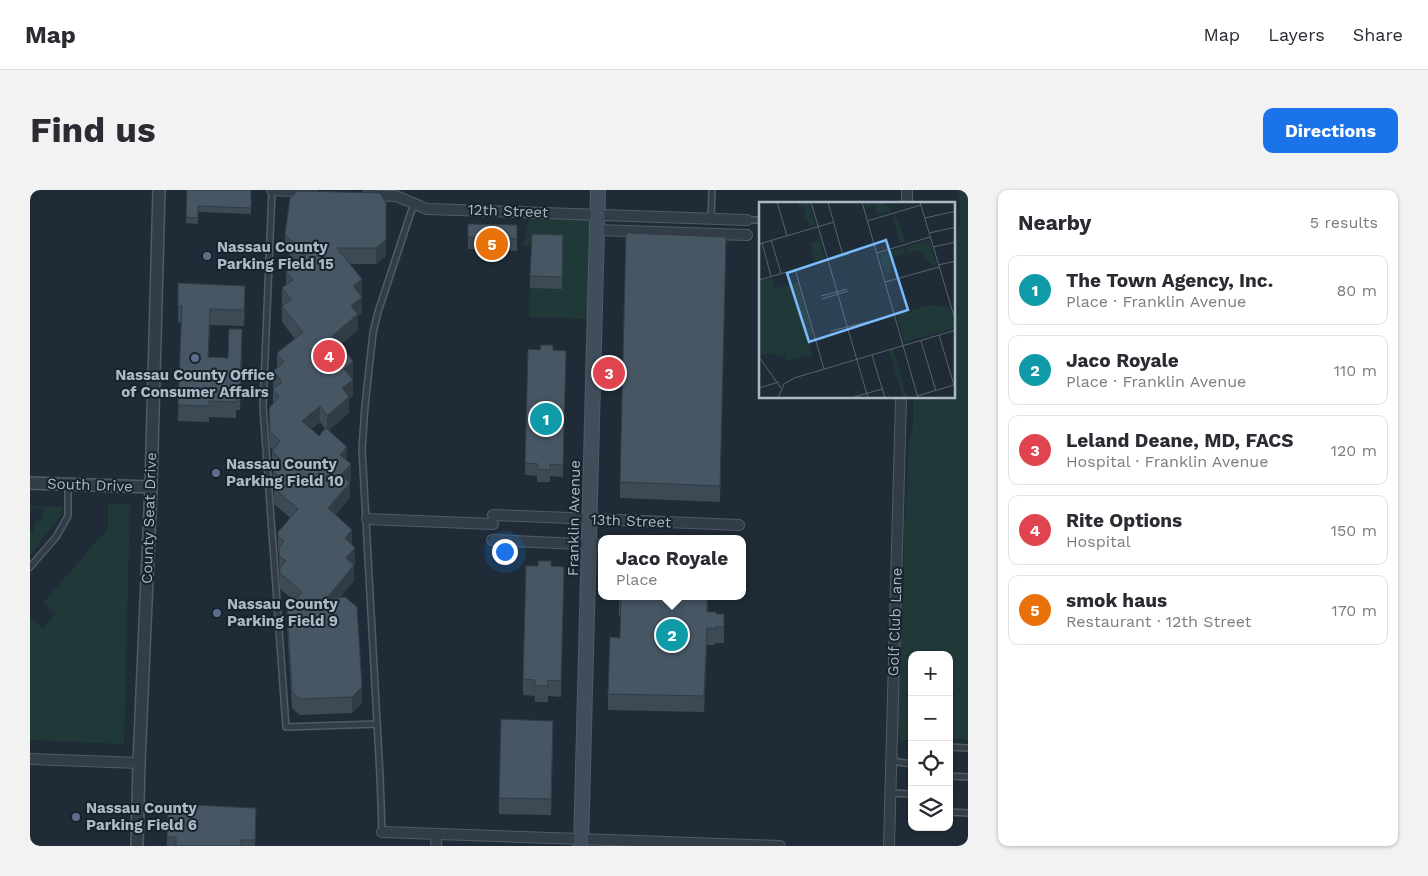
<!DOCTYPE html>
<html lang="en">
<head>
<meta charset="utf-8">
<style>
	:root { --surface:#fff; --page:#f2f2f3; --text:#2b2b33; --muted:#7c7c81; --line:#e1e1e2; --accent:#1a73e8 }
	body { margin:0; font-family:"Work Sans",sans-serif; background:var(--page); color:var(--text) }
	.controls { position:absolute; right:15px; bottom:15px; display:grid; overflow:hidden; border-radius:10px; box-shadow:0 1px 4px #0004 }
	.controls button { width:45px; height:45px; display:grid; place-items:center; padding:0; border:0; border-bottom:1px solid var(--line); background:var(--surface); color:var(--text); font:25px sans-serif }
	.you { position:absolute; left:474px; top:361px; width:18px; height:18px; margin:-12px; border:4px solid #fff; border-radius:50%; background:#1a73e8; box-shadow:0 0 0 8px #1a73e833 }
	.badge { display:grid; place-items:center; width:32px; height:32px; border-radius:50%; background:var(--accent); color:#fff; font-size:16px; font-weight:700 }
	.pin { position:absolute; translate:-50% -50%; border:2px solid #fff; box-shadow:0 1px 5px #0006 }
	.popup { position:absolute; left:568px; top:345px; width:148px; height:65px; box-sizing:border-box; display:grid; place-content:center; border-radius:10px; background:var(--surface); filter:drop-shadow(0 1px 4px #0005); font-size:16px; white-space:nowrap; color:var(--muted) }
	.popup b { font-size:19px; color:var(--text) }
	.popup::after { content:''; position:absolute; left:50%; top:100%; margin-left:-10px; border:10px solid transparent; border-top-color:var(--surface) }
	.list { margin:0; padding:0; list-style:none }
	h2 { display:flex; justify-content:space-between; align-items:center; height:65px; margin:0; padding:0 20px; font-size:21px }
	h2 small { font-size:16px; font-weight:400; color:var(--muted) }
	.list li { display:grid; grid-template-columns:32px 1fr auto; gap:15px; align-items:center; box-sizing:border-box; height:70px; margin:0 10px 10px; padding:0 10px; border:1px solid var(--line); border-radius:10px }
	.list b { display:block; font-size:19px; white-space:nowrap }
	.list p { margin:0; font-size:16px; white-space:nowrap; color:var(--muted) }
	.list em { font-size:16px; font-style:normal; color:var(--muted) }
	.icon { flex:none; width:28px; height:28px; fill:none; stroke:currentColor; stroke-width:2; stroke-linecap:round; stroke-linejoin:round }
	.map { position:relative; flex:none; width:938px; height:656px; overflow:hidden; border-radius:10px }
	header { display:flex; align-items:center; gap:30px; box-sizing:border-box; height:70px; padding:0 25px; background:var(--surface); border-bottom:1px solid var(--line) }
	header strong { font-size:24px }
	nav { display:flex; gap:28px; margin-inline-start:auto; font-size:18px }
	.intro { display:flex; align-items:center; justify-content:space-between; box-sizing:border-box; height:120px; padding:0 30px }
	h1 { margin:0; font-size:35px }
	.button { padding:12px 22px; border-radius:10px; background:var(--accent); color:#fff; font-size:18px; font-weight:700 }
	main { display:flex; gap:30px; padding:0 30px }
	aside { flex:1; background:var(--surface); border-radius:10px; box-shadow:0 1px 4px #0004 }
	.map>svg:first-child { display:block }
</style>
</head>
<body>
<header>
<strong>Map</strong>
<nav><a>Map</a><a>Layers</a><a>Share</a></nav>
</header>
<div class="intro"><h1>Find us</h1><a class="button">Directions</a></div>
<main>
<div class="map">
<svg width="938" height="656" viewBox="0 0 938 656">
	<rect width="100%" height="100%" fill="#1f2c37"/>
	<g fill="#203838">
		<path d="M929,0H938V550L919,549V465H882V550L873,551L867,546L869,514V457L874,383V340L878,282V256L883,236V208H924V50C933,37 929,15 929,0Z"/>
		<path d="M501,22L567,24L564,129L499,127L500,98L531,57L493,56Z"/>
		<path d="M78,314H100L94,554L0,550V428L13,439L26,424L13,413L73,344L78,336Z"/>
		<path d="M0,316L33,317L31,326L0,365V342H3L5,332L11,331L13,319L0,318Z"/>
	</g>
	<g fill="none" stroke-linecap="round" stroke-linejoin="round">
		<g stroke="#505b66" stroke-width="8">
			<g id="service">
				<path d="M242,0L233,217L256,537L347,534"/>
				<path d="M681,29L682,0"/>
				<path d="M717,30H731"/>
				<path d="M0,377L26,347L38,326V295"/>
				<path d="M919,557L938,558"/>
				<path d="M861,571L882,574"/>
				<path d="M919,586L938,587"/>
				<path d="M861,603L881,604L882,606"/>
				<path d="M919,622L938,623"/>
				<path d="M352,642L350,586L332,259L335,216L343,143L348,122L384,13"/>
			</g>
		</g>
		<g stroke="#505b66" stroke-width="12">
			<g id="minor">
				<path d="M242,0L281,2"/>
				<path d="M338,5L366,6L397,19L717,30"/>
				<path d="M877,14V0"/>
				<path d="M567,40L717,45"/>
				<path d="M463,325L709,335"/>
				<path d="M337,329L463,334"/>
				<path d="M462,350L572,355"/>
				<path d="M0,569L109,573"/>
				<path d="M352,642L750,656"/>
				<path d="M406,656L407,644"/>
				<path d="M859,656L871,208"/>
			</g>
		</g>
		<g stroke="#505b66" stroke-width="14">
			<g id="tertiary">
				<path d="M0,293L121,297"/>
				<path d="M107,656L109,573L121,297L129,0"/>
			</g>
		</g>
		<g stroke="#505b66" stroke-width="16">
			<path id="secondary" d="M551,656L568,0"/>
		</g>
		<use href="#service" stroke="#323d47" stroke-width="5"/>
		<use href="#minor" stroke="#323d47" stroke-width="10"/>
		<use href="#tertiary" stroke="#323d47" stroke-width="11"/>
		<use href="#secondary" stroke="#404d5b" stroke-width="14"/>
	</g>
	<g fill="#3c4a55" fill-rule="evenodd">
		<path d="M157,0H221V24L168,22V34L156,33Z"/>
		<path d="M350,3L356,66L346,74H320L332,105H331L332,123L328,126V140L310,155L323,187L322,188L323,205L319,209V223L299,240L317,271L321,290L319,292L320,308L305,325L322,355L325,374L324,375V391L310,407L332,513L322,523L270,525L262,518L257,435V420L265,411L250,399L249,363L248,362V342L260,328L244,314V298L243,297V278L242,277V261L243,260L240,257L239,234V218L243,213V199L244,198L243,197V181L247,178V163L265,149L252,132V116L253,115L252,114V98L256,95V81L267,72L255,60V44ZM290,232L295,239L289,246L281,239Z"/>
		<path d="M487,35V61L438,59V47Z"/>
		<path d="M533,57L532,99L500,98V86Z"/>
		<path d="M696,63L690,312L590,308V292Z"/>
		<path d="M215,112L214,136L180,135L178,167L198,168L212,155L210,220H206V228L179,227V232L148,231L151,133L148,132V116Z"/>
		<path d="M523,160L536,161L533,287L520,286V292H507V286L495,285V273Z"/>
		<path d="M521,376L534,393L531,507L518,506V512H505V506L493,505V489Z"/>
		<path d="M589,406H678L677,422L686,424H694V453H685V455H677L674,522L578,520V504L590,448V426H589Z"/>
		<path d="M523,547L521,625L469,624V608Z"/>
		<path d="M226,634L225,656H137V647Z"/>
	</g>
	<g fill="#313c45">
		<path d="M356,50V66L346,74V58Z"/>
		<path d="M332,89V105L323,112V96Z"/>
		<path d="M215,96V112L214,136V120Z"/>
		<path d="M332,107V123L328,126V140L302,162V146L321,116Z"/>
		<path d="M180,119V135L178,183V167Z"/>
		<path d="M212,139V155L210,220V204Z"/>
		<path d="M323,171V187L314,195V179Z"/>
		<path d="M323,190V205L319,209V223L297,242V226L312,198Z"/>
		<path d="M290,216V232L272,247V231Z"/>
		<path d="M317,257V273L310,265Z"/>
		<path d="M321,274V290L311,301V285Z"/>
		<path d="M320,293V308L298,334V318Z"/>
		<path d="M322,340V356L315,348Z"/>
		<path d="M325,358V374L316,384V368Z"/>
		<path d="M324,375V391L296,424V409Z"/>
		<path d="M677,438V455L674,522V506Z"/>
		<path d="M332,497V513L322,523V507Z"/>
		<path d="M523,531V547L521,625V609Z"/>
	</g>
	<g fill="#465663" stroke="#313c45">
		<path d="M157,0H221V18L168,16V28L156,27Z"/>
		<path d="M268,1L350,3L356,13V50L346,58H307L332,89L323,96L332,107L321,116L328,124L302,146L323,171L314,179L323,190L312,198L319,207L297,226L290,216L272,231L289,246L296,238L317,257L310,265L321,274L311,285L320,293L298,318L322,340L315,348L325,358L316,368L324,375L296,409L315,407L327,417L332,497L322,507L270,509L262,502L257,420L272,402L250,383V378L256,371L249,366V358L254,351L248,346V342L268,319L244,298V296L251,288L243,281V277L250,269L242,261L250,251L240,241L239,218L249,207L243,199L252,192L243,181L254,172L247,163L273,142L252,116L261,109L252,98L263,90L256,81L276,65L255,44L260,8Z"/>
		<path d="M438,34L487,35V49L438,47Z"/>
		<path d="M596,43L696,47L690,296L590,292Z"/>
		<path d="M502,44L533,45L532,87L500,86Z"/>
		<path d="M148,93L215,96L214,120L180,119L178,167L198,168L199,139H212L210,204H206V212L179,211V216L148,215L152,116H148Z"/>
		<path d="M511,155H523V160L536,161L533,275L520,274V280L507,279L508,274L495,273L498,159L510,160Z"/>
		<path d="M508,371H521V376L534,377L531,491L518,490V496H505V490L493,489L496,376H508Z"/>
		<path d="M589,406H677V422H686V424H694V437H685V439L677,438L674,506L578,504L580,447L590,448L591,410H589Z"/>
		<path d="M471,529L523,531L521,609L469,608Z"/>
		<path d="M138,614L226,618L225,650H211V656H146V647H137Z"/>
	</g>
	<g fill="#5c6f8a" stroke="#18222c" stroke-width="2">
		<circle cx="177" cy="66" r="5"/>
		<circle cx="165" cy="168" r="5"/>
		<circle cx="186" cy="283" r="5"/>
		<circle cx="187" cy="423" r="5"/>
		<circle cx="46" cy="627" r="5"/>
	</g>
	<g text-anchor="middle" dominant-baseline="central" stroke-width="4" stroke-linejoin="round" paint-order="stroke">
		<g font-size="15" fill="#acb8c5" stroke="#18222c">
			<text transform="translate(478 21) rotate(2)">12th Street</text>
			<text transform="translate(60 295) rotate(2)">South Drive</text>
			<text transform="translate(119 328) rotate(-88)">County Seat Drive</text>
			<text transform="translate(544 328) rotate(-89)">Franklin Avenue</text>
			<text transform="translate(601 331) rotate(2)">13th Street</text>
			<text transform="translate(865 432) rotate(-88)">Golf Club Lane</text>
		</g>
		<g font-size="15" font-weight="bold" fill="#acb8c5" stroke="#18222c" text-anchor="start">
			<text x="187" y="57">Nassau County<tspan x="187" dy="17">Parking Field 15</tspan></text>
			<text x="165" y="185" text-anchor="middle">Nassau County Office<tspan x="165" dy="17">of Consumer Affairs</tspan></text>
			<text x="196" y="274">Nassau County<tspan x="196" dy="17">Parking Field 10</tspan></text>
			<text x="197" y="414">Nassau County<tspan x="197" dy="17">Parking Field 9</tspan></text>
			<text x="56" y="618">Nassau County<tspan x="56" dy="17">Parking Field 6</tspan></text>
		</g>
	</g>
	<g transform="translate(729 12)">
		<rect width="196" height="196" fill="#1f2c37"/>
		<path d="M40,0H50L56,22L49,24L47,17L43,18L47,10L42,0L43,6L39,4ZM105,0H112L113,3L115,0H130L124,4L130,3L132,9L118,13L116,3L107,7ZM136,12L147,39L141,41L134,16ZM59,33L66,56L56,59L51,42L58,39ZM170,38L177,63L175,64L158,48L149,51L147,45ZM144,46L146,52L136,55L128,78L120,52ZM14,76L15,87L39,80L54,132L50,135L53,157L48,154L23,160L28,155L10,151L0,153V78ZM170,103L191,106L196,126L145,140L138,113ZM134,147L148,196H144L130,148Z" fill="#203838"/>
		<path fill="none" stroke="#576470" stroke-width="1" d="M18,0L28,34M52,0L109,196M69,0L84,54M103,0L159,196M161,0L197,121M166,16L197,9M108,19L162,3M170,31L197,25M12,38L22,71M3,41L12,74M0,42L75,20M174,45L197,40M118,51L171,35M179,63L197,59M36,67L65,167M0,78L90,52M126,80L180,65M62,94L88,87M63,97L89,89M72,129L124,116M180,133L195,183M162,139L177,189M113,153L126,196M0,155L22,186M0,186L20,180M158,194L195,183M19,196L25,182L35,176L197,128M92,196L123,187"/>
		<path fill="#7abbfc" fill-opacity="0.15" stroke="#7abbfc" stroke-width="2.5" d="M127,38L149,108L50,140L28,71Z"/>
		<rect width="196" height="196" fill="none" stroke="#acb8c5" stroke-width="2.5"/>
	</g>
</svg>
<div class="controls">
<button>+</button>
<button>−</button>
<button><svg class="icon" aria-label="locate" viewBox="0 0 24 24"><circle cx="12" cy="12" r="6"/><path d="M12 2v4M12 18v4M2 12h4M18 12h4"/></svg></button>
<button><svg class="icon" aria-label="layers" viewBox="0 0 24 24"><path d="M12 4l9 5-9 5-9-5zM3 14l9 5 9-5"/></svg></button>
</div>
<div class="you"></div>
<div class="pin badge" style="left:516px;top:229px;background:#0f9aa8">1</div>
<div class="pin badge" style="left:642px;top:445px;background:#0f9aa8">2</div>
<div class="popup"><b>Jaco Royale</b>Place</div>
<div class="pin badge" style="left:579px;top:183px;background:#e0444e">3</div>
<div class="pin badge" style="left:299px;top:166px;background:#e0444e">4</div>
<div class="pin badge" style="left:462px;top:54px;background:#e8710a">5</div>
</div>
<aside>
<h2>Nearby<small>5 results</small></h2>
<ul class="list">
<li><span class="badge" style="background:#0f9aa8">1</span><div><b>The Town Agency, Inc.</b><p>Place · Franklin Avenue</p></div><em>80 m</em></li>
<li><span class="badge" style="background:#0f9aa8">2</span><div><b>Jaco Royale</b><p>Place · Franklin Avenue</p></div><em>110 m</em></li>
<li><span class="badge" style="background:#e0444e">3</span><div><b>Leland Deane, MD, FACS</b><p>Hospital · Franklin Avenue</p></div><em>120 m</em></li>
<li><span class="badge" style="background:#e0444e">4</span><div><b>Rite Options</b><p>Hospital</p></div><em>150 m</em></li>
<li><span class="badge" style="background:#e8710a">5</span><div><b>smok haus</b><p>Restaurant · 12th Street</p></div><em>170 m</em></li>
</ul>
</aside>
</main>
</body>
</html>
